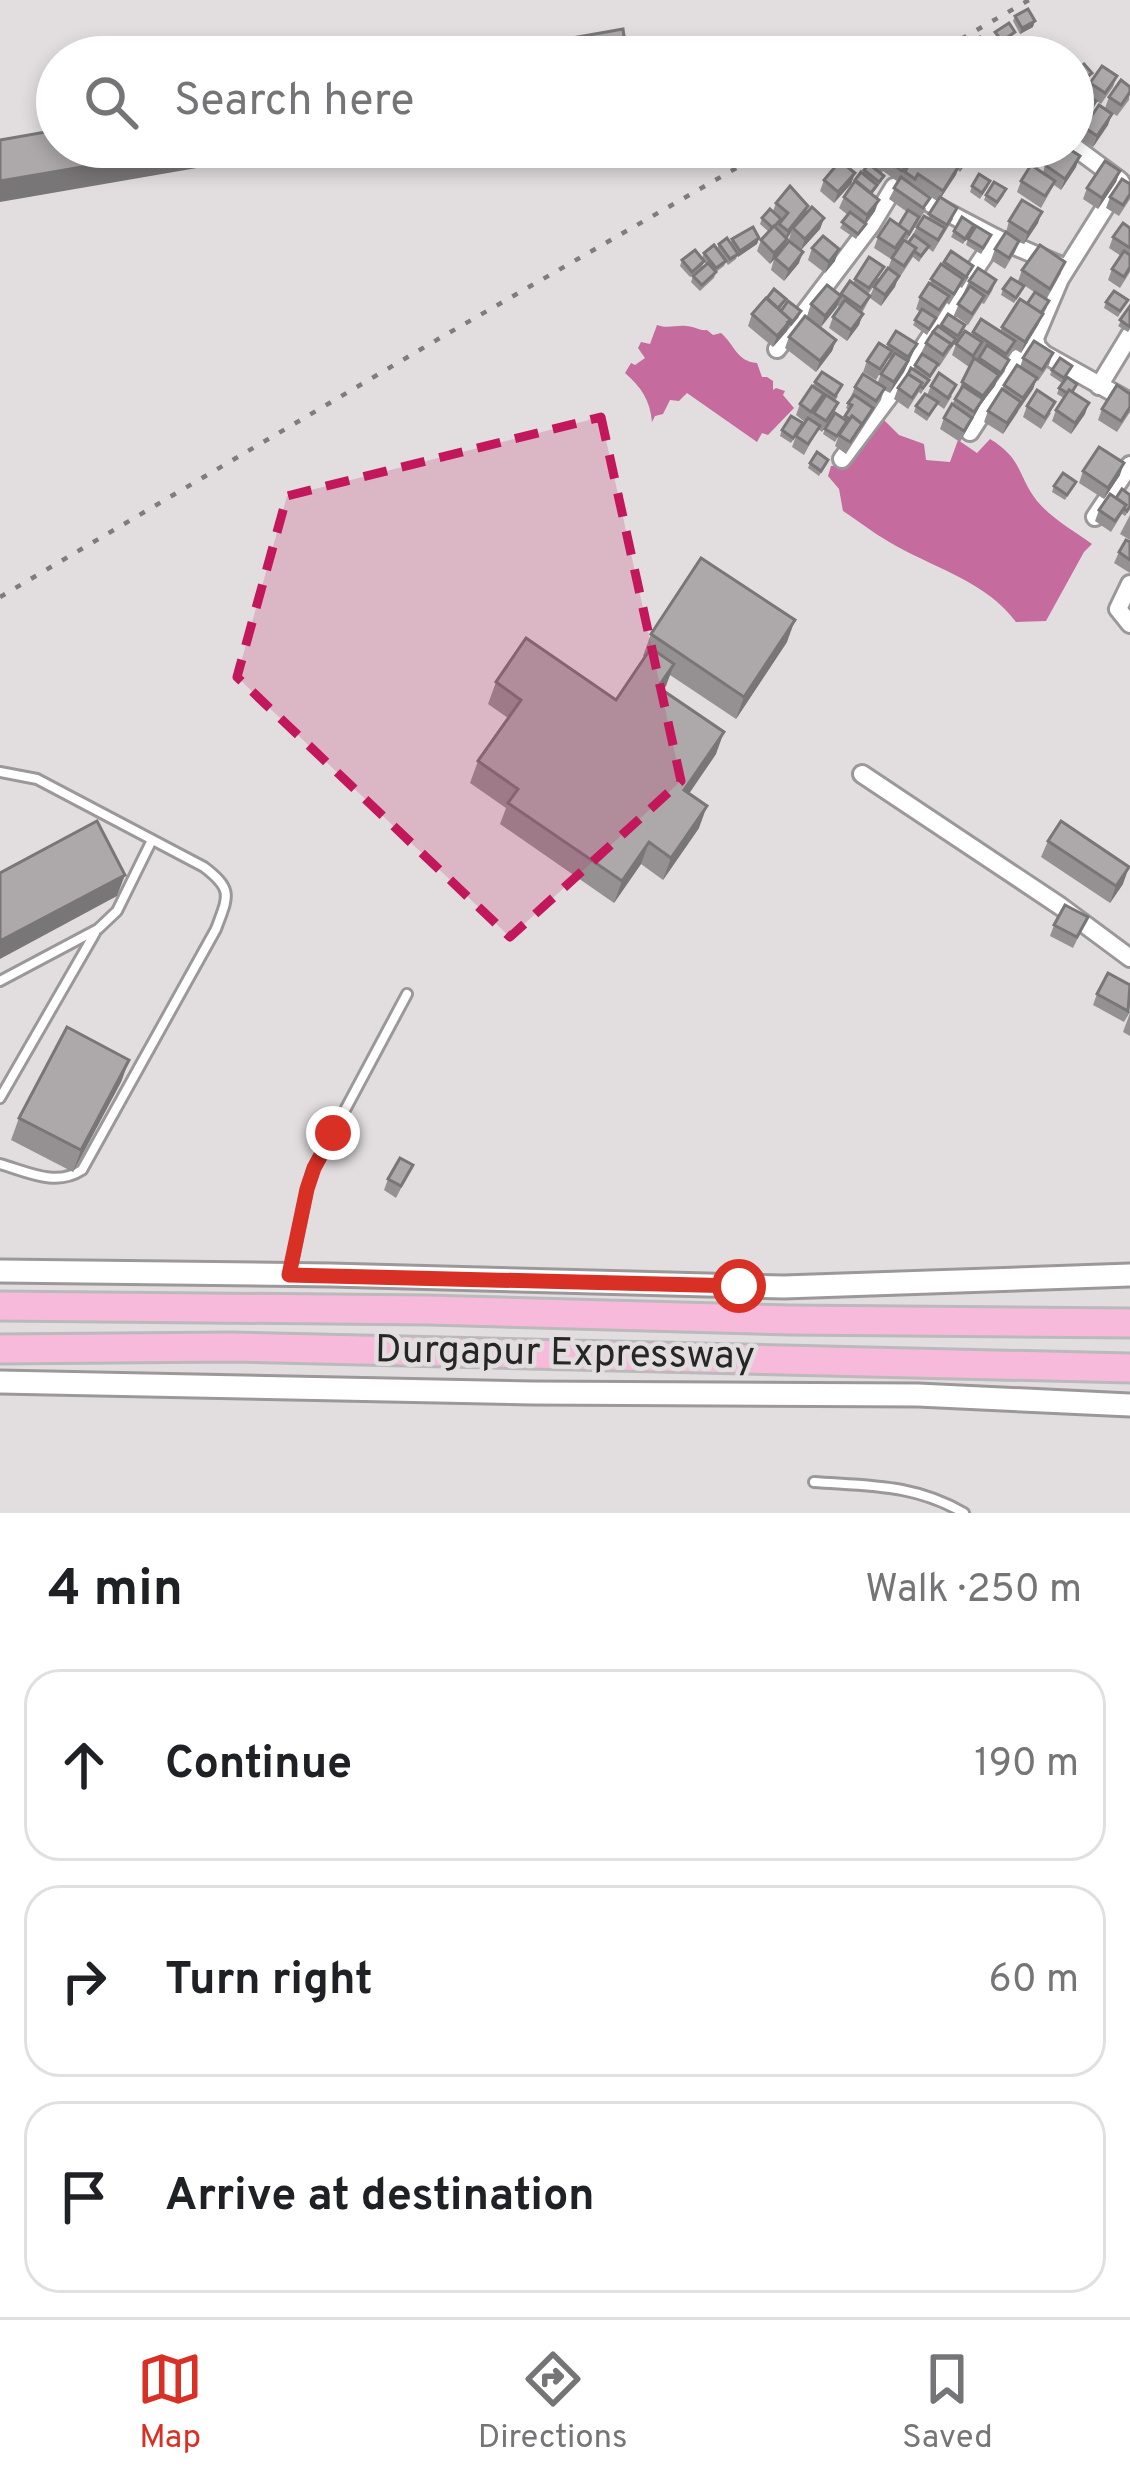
<!DOCTYPE html>
<html lang="en">
<head>
<meta charset="utf-8">
<style>
	:root { --surface:#fff; --page:#f6f6f6; --text:#202124; --muted:#757577; --line:#e0e0e0; --accent:#d93025 }
	body { margin:0; font-family:Overpass,sans-serif; background:var(--page); color:var(--text) }
	.stop { position:absolute; width:36px; height:36px; margin:-27px; border:9px solid #d93025; border-radius:50%; background:#fff }
	.stop.end { background:#d93025; border-color:#fff; box-shadow:0 3px 12px #0008 }
	.list { margin:0; padding:0; list-style:none }
	h2 { display:flex; justify-content:space-between; align-items:center; height:156px; margin:0; padding:0 48px; font-size:51px }
	h2 small { font-size:39px; font-weight:400; color:var(--muted) }
	.list li { display:grid; grid-template-columns:78px 1fr auto; gap:36px; align-items:center; box-sizing:border-box; height:192px; margin:0 24px 24px; padding:0 24px; border:3px solid var(--line); border-radius:36px }
	.list b { display:block; font-size:45px; white-space:nowrap }
	.list em { font-size:39px; font-style:normal; color:var(--muted) }
	.icon { flex:none; width:66px; height:66px; fill:none; stroke:currentColor; stroke-width:2; stroke-linecap:round; stroke-linejoin:round }
	.map { position:relative; flex:none; width:1130px; height:1513px; overflow:hidden }
	.search { position:absolute; background:var(--surface); box-shadow:0 6px 18px #0003; left:36px; right:36px; top:36px; height:132px; display:flex; align-items:center; gap:30px; box-sizing:border-box; padding:0 42px; border-radius:66px; color:var(--muted); font-size:45px }
	.sheet { height:804px; background:var(--surface) }
	nav { display:flex; justify-content:space-around; align-items:center; box-sizing:border-box; height:168px; border-top:3px solid var(--line); background:var(--surface); font-size:33px; color:var(--muted) }
	nav a { display:grid; justify-items:center; gap:6px }
	nav .on { color:var(--accent) }
	.map>svg:first-child { display:block }
</style>
</head>
<body>
<div class="map">
<svg width="1130" height="1513" viewBox="0 0 1130 1513">
	<rect width="100%" height="100%" fill="#e2dee0"/>
	<g fill="#c56b9e">
		<path d="M657,325C668,329 675,325 686,326C694,326 699,331 707,330L713,335L721,333C735,345 736,361 757,363L762,377H767L773,381V390L776,388L785,391L783,395L794,408L768,435L762,433L757,442L687,393L679,401L670,400L663,414L655,416L652,422C650,400 641,387 625,373L631,363L635,365L645,358L638,348L641,342L650,344Z"/>
		<path d="M877,413L899,435L924,444L926,460L950,462L958,440L977,453L990,439C1023,459 1017,475 1037,501C1051,518 1074,531 1092,544L1084,552L1046,621L1016,622C987,583 940,570 898,547C879,537 861,523 843,511L839,489L828,476L831,466L842,465Z"/>
	</g>
	<g fill="none" stroke-linecap="round" stroke-linejoin="round">
		<g stroke="#9c989a" stroke-width="14">
			<g id="service">
				<path d="M0,772L37,779L204,867C234,890 228,896 216,929L82,1170C56,1187 28,1172 0,1164"/>
				<path d="M0,981L98,929L117,911L152,840"/>
				<path d="M0,1098L95,933"/>
				<path d="M290,1273L307,1189L314,1168L407,994"/>
				<path d="M814,1482C870,1486 914,1484 964,1513"/>
			</g>
		</g>
		<g stroke="#9c989a" stroke-width="22">
			<g id="minor">
				<path d="M1073,146L1119,180"/>
				<path d="M1121,182L1060,279L1035,338L1037,347L1044,354L1130,402"/>
				<path d="M777,349L871,225L894,187L901,188L996,238L1066,268"/>
				<path d="M1099,386L1130,335"/>
				<path d="M970,432L1018,358L1037,347"/>
				<path d="M842,459L903,378L996,238"/>
				<path d="M1095,517L1130,465"/>
				<path d="M1130,584L1118,609L1130,624"/>
				<path d="M862,774L1060,906L1130,958"/>
			</g>
		</g>
		<g stroke="#9c989a" stroke-width="27">
			<g id="tertiary">
				<path d="M0,1271L331,1275L784,1287L1130,1275"/>
				<path d="M0,1382L532,1393L918,1395L1130,1405"/>
			</g>
		</g>
		<g stroke="#bababa" stroke-width="33">
			<g id="trunk">
				<path d="M0,1306L428,1310L789,1320L1130,1323"/>
				<path d="M0,1349L231,1347L1130,1368"/>
			</g>
		</g>
		<use href="#service" stroke="#fff" stroke-width="8"/>
		<use href="#minor" stroke="#fff" stroke-width="16"/>
		<use href="#tertiary" stroke="#fff" stroke-width="21"/>
		<use href="#trunk" stroke="#f8badb" stroke-width="27"/>
		<g stroke="#7e7c7d" stroke-width="4.5" stroke-dasharray="6 12" stroke-linecap="butt">
			<path d="M930,57L1029,0"/>
			<path d="M0,597L440,338L773,147"/>
		</g>
	</g>
	<g fill="#959193">
		<path d="M1015,16L1033,27L1020,34L1013,21Z"/>
		<path d="M1117,76L1113,87L1101,104L1086,94L1090,83Z"/>
		<path d="M1130,87L1129,100L1117,116L1105,108L1109,97Z"/>
		<path d="M1073,101L1092,112L1076,136L1073,134Z"/>
		<path d="M1108,125L1093,147L1080,139L1084,127Z"/>
		<path d="M976,147L960,172L958,170L941,198L953,219L933,252L928,248L919,262L913,257L881,306L870,298L862,313L859,325L847,341L829,328L833,317L840,307L837,305L821,327L807,316L811,304L840,296L850,281L853,284L855,279L880,278L868,294L870,296L874,287L888,268L892,258L908,243L917,227L928,218L937,201L914,186L926,209L907,240L904,238L891,259L874,248L878,237L899,225L907,212L889,199L898,182L883,171L881,174L882,181L872,194L875,211L856,239L840,228L848,215L839,208L844,197L867,167L861,162L865,151L951,158L953,153Z"/>
		<path d="M999,147H1026L1015,164L998,150Z"/>
		<path d="M1045,165L1076,167L1061,190L1054,185L1041,208L1017,192L1021,181L1043,173Z"/>
		<path d="M1120,171L1116,182L1098,209L1083,199L1087,188Z"/>
		<path d="M855,173L851,184L834,203L820,191L824,180Z"/>
		<path d="M1130,184V199L1119,216L1106,208L1110,197Z"/>
		<path d="M972,186L988,187L980,199L970,192Z"/>
		<path d="M986,195H1004L995,208L984,200Z"/>
		<path d="M776,203L808,206L805,215L824,218L820,229L801,250L789,239L791,233L787,239L784,247L799,263L784,281L771,270L774,259L770,264L757,251L761,240L769,232L760,224L762,218L773,211Z"/>
		<path d="M1009,221L1038,223L1024,244L1019,242L1015,252L1005,269L991,260L995,249L1006,232Z"/>
		<path d="M1130,228V272L1120,288L1108,280L1112,269L1121,256L1109,248L1113,237Z"/>
		<path d="M954,231H972L963,244L951,237Z"/>
		<path d="M759,238L757,244L738,257L737,256L736,259L728,265L726,262L724,266L716,272L714,278L700,291L691,282L693,276L706,264L704,262L702,267L690,277L680,266L682,260L702,258L704,253L717,249L719,244L731,243L732,239Z"/>
		<path d="M968,239L989,241L981,254L966,245Z"/>
		<path d="M812,248L835,261L825,273L808,260Z"/>
		<path d="M944,262L969,277L962,288L960,287L949,305L947,303L927,335L913,325L920,312L916,309L920,297Z"/>
		<path d="M1022,270L1061,273L1046,300L1047,307L1038,325L1021,353L1013,348L1007,358L1005,371L981,404L960,442L940,429L944,418L958,394L962,382L969,367L952,355L956,344L971,335L973,332H1000L1002,327L1027,304L1034,292L1018,281Z"/>
		<path d="M996,280L992,291L984,304L982,303L968,325L954,315L969,281Z"/>
		<path d="M1003,289L1022,291L1014,303L1001,295Z"/>
		<path d="M786,299L780,310L799,317L773,347L748,326L752,314Z"/>
		<path d="M1128,300L1118,317L1104,308L1106,302Z"/>
		<path d="M1130,306V329L1128,332L1118,326Z"/>
		<path d="M948,314L965,325L963,331L939,367L937,365L921,394L919,392L908,409L894,399L898,388L913,369L926,343L940,328Z"/>
		<path d="M789,337L836,340L832,351L816,372L785,348Z"/>
		<path d="M888,344H917L904,372L890,393L884,390L881,400L846,454L835,446L839,435L835,442L823,434L825,429L844,419L849,410L846,408L855,387L877,384L881,374L891,359L889,358L876,380L863,372L867,361L886,348Z"/>
		<path d="M1053,353L1049,365L1038,381L1036,380L1033,389L1003,434L984,422L988,411L1004,385L1020,367L1023,358Z"/>
		<path d="M1072,366L1062,383L1050,375L1052,370Z"/>
		<path d="M815,382L838,396L835,401L838,403L834,414L822,432L818,429L804,455L792,447L796,436L791,443L780,436L782,430L801,428L805,422L796,415L800,404Z"/>
		<path d="M931,386L952,396L944,409L937,404L927,421L914,412L916,406L927,395Z"/>
		<path d="M1059,388L1073,392L1085,414L1071,434L1052,421L1056,410L1064,398L1057,394Z"/>
		<path d="M1130,394V412L1117,432L1098,420L1102,409Z"/>
		<path d="M1027,406L1051,413L1041,429L1023,417Z"/>
		<path d="M810,463L826,465L819,476L808,468Z"/>
		<path d="M1083,471L1120,475L1104,499L1079,483Z"/>
		<path d="M1076,482L1065,500L1052,492L1054,486Z"/>
		<path d="M1130,495V509L1125,516L1122,514L1111,532L1095,521L1099,510L1116,498Z"/>
		<path d="M1130,515V540L1120,534Z"/>
		<path d="M1130,542V573L1114,563L1119,552Z"/>
		<path d="M651,634L787,642L736,719L670,675L663,690L716,754L689,794L699,828L663,880L641,864L614,903L500,824L506,808L470,783L478,761L508,718L488,704L496,682L616,700L645,658L643,656Z"/>
		<path d="M1048,841L1123,884L1110,903L1041,857Z"/>
		<path d="M1088,917L1073,948L1050,936L1054,925Z"/>
		<path d="M1097,994L1130,1012L1124,1022L1093,1005Z"/>
		<path d="M1130,1013V1036L1123,1032Z"/>
		<path d="M129,1060L121,1082L73,1172L11,1140L19,1118Z"/>
		<path d="M413,1165L396,1198L384,1190L388,1179Z"/>
	</g>
	<g fill="#797678">
		<path d="M1035,21L1033,27L1020,34L1022,28Z"/>
		<path d="M984,46L982,51L967,57L968,53Z"/>
		<path d="M1096,101L1092,112L1076,136L1080,125Z"/>
		<path d="M1112,114L1108,125L1093,147L1097,136Z"/>
		<path d="M199,147H318L0,202V181Z"/>
		<path d="M973,147H976L960,172L964,160Z"/>
		<path d="M1080,156L1076,167L1061,190L1065,179Z"/>
		<path d="M960,164L956,175L938,202L943,191Z"/>
		<path d="M1120,171L1116,182L1098,209L1102,198Z"/>
		<path d="M855,173L851,184L834,203L838,192Z"/>
		<path d="M879,200L875,211L863,226L867,215Z"/>
		<path d="M808,206L804,217L793,228L787,239L783,250L770,264L774,253L785,241L788,231Z"/>
		<path d="M1042,212L1038,223L1024,244L1028,233Z"/>
		<path d="M824,218L820,229L801,250L805,239Z"/>
		<path d="M759,238L757,244L738,257L740,251Z"/>
		<path d="M839,249L835,261L825,273L829,262Z"/>
		<path d="M803,252L799,263L784,281L789,270Z"/>
		<path d="M899,276L895,287L881,306L885,295Z"/>
		<path d="M841,296L837,307L821,327L825,316Z"/>
		<path d="M863,314L859,325L847,341L851,330Z"/>
		<path d="M1043,314L1038,325L1021,353L1025,342Z"/>
		<path d="M791,320L787,331L773,347L777,336Z"/>
		<path d="M836,340L832,351L816,372L820,361Z"/>
		<path d="M917,344L904,372L890,393L894,382Z"/>
		<path d="M999,375L995,386L981,404L960,442L983,396Z"/>
		<path d="M1037,378L1033,389L1019,409L1023,398Z"/>
		<path d="M1021,402L1017,413L1003,434L1007,423Z"/>
		<path d="M1089,403L1085,414L1071,434L1075,423Z"/>
		<path d="M1124,463L1120,475L1104,499L1108,488Z"/>
		<path d="M795,620L787,642L736,719L744,697Z"/>
		<path d="M674,664L666,686L650,709L658,687Z"/>
		<path d="M724,732L716,754L676,812L684,790Z"/>
		<path d="M707,806L699,828L663,880L671,858Z"/>
		<path d="M649,842L641,864L614,903L622,881Z"/>
		<path d="M1129,867L1123,884L1110,903L1116,886Z"/>
		<path d="M125,875L117,896L0,959V941Z"/>
		<path d="M129,1060L121,1082L73,1172L81,1150Z"/>
	</g>
	<g fill="#ada9ab" stroke="#797678" stroke-width="3">
		<path d="M1028,9L1035,21L1022,28L1015,16Z"/>
		<path d="M1009,23L1015,32L1002,41L995,32Z"/>
		<path d="M623,29L627,57H464Z"/>
		<path d="M980,37L984,46L968,53L965,44Z"/>
		<path d="M1084,64L1092,73L1081,82L1073,73Z"/>
		<path d="M1102,66L1117,76L1105,93L1090,83Z"/>
		<path d="M1121,80L1130,87V92L1121,105L1109,97Z"/>
		<path d="M1080,91L1096,101L1080,125L1073,120V101Z"/>
		<path d="M1099,105L1112,114L1097,136L1084,127Z"/>
		<path d="M57,130V147H199L0,181V140Z"/>
		<path d="M868,147H885L894,154L899,147H914L931,157L937,149L960,164L943,191L918,174L915,179L905,172L912,158L902,171L887,160L882,166L865,151Z"/>
		<path d="M957,147H973L964,160L953,153Z"/>
		<path d="M1003,147H1026L1017,159Z"/>
		<path d="M1058,147H1066L1080,156L1065,179L1045,165Z"/>
		<path d="M840,161L855,173L838,192L824,180Z"/>
		<path d="M1105,161L1120,171L1102,198L1087,188Z"/>
		<path d="M869,164L884,176L879,182L864,170Z"/>
		<path d="M1031,165L1055,181L1045,196L1021,181Z"/>
		<path d="M861,172L877,185L871,193L855,180Z"/>
		<path d="M979,174L990,181L982,193L972,186Z"/>
		<path d="M901,177L930,198L923,208L894,188Z"/>
		<path d="M1122,179L1130,184V194L1123,205L1110,197Z"/>
		<path d="M855,181L879,200L867,215L844,197Z"/>
		<path d="M994,182L1006,189L997,202L986,195Z"/>
		<path d="M790,186L808,206L788,231L779,224L788,213L776,203Z"/>
		<path d="M940,197L957,208L947,225L929,214Z"/>
		<path d="M1022,200L1042,212L1028,233L1009,221Z"/>
		<path d="M812,207L824,218L805,239L793,228Z"/>
		<path d="M770,209L781,219L773,228L762,218Z"/>
		<path d="M908,210L919,217L909,234L899,225Z"/>
		<path d="M850,212L866,224L858,234L842,222Z"/>
		<path d="M924,216L945,228L938,240L917,227Z"/>
		<path d="M962,217L974,225L965,239L954,231Z"/>
		<path d="M890,219L907,231L895,248L878,237Z"/>
		<path d="M1123,223L1130,228V248L1113,237Z"/>
		<path d="M774,226L787,239L774,253L761,240Z"/>
		<path d="M976,226L991,235L983,248L968,239Z"/>
		<path d="M753,227L759,238L740,251L732,239Z"/>
		<path d="M1006,232L1019,241L1009,258L995,249Z"/>
		<path d="M914,235L929,246L921,256L914,251L916,248L908,243Z"/>
		<path d="M823,236L839,249L829,262L812,248Z"/>
		<path d="M727,238L738,254L730,259L719,244Z"/>
		<path d="M904,240L916,248L904,266L892,258Z"/>
		<path d="M789,241L803,252L789,270L775,258Z"/>
		<path d="M714,245L726,261L716,268L704,253Z"/>
		<path d="M1040,245L1065,262L1050,289L1022,270Z"/>
		<path d="M695,250L704,261L692,272L682,260Z"/>
		<path d="M951,251L973,266L966,277L944,262Z"/>
		<path d="M1124,251L1130,255V267L1124,277L1112,269Z"/>
		<path d="M869,257L884,267L869,288L855,279Z"/>
		<path d="M708,263L716,272L702,285L693,276Z"/>
		<path d="M941,264L963,279L954,294L931,279Z"/>
		<path d="M888,268L899,276L885,295L874,287Z"/>
		<path d="M978,268L996,280L988,293L969,281Z"/>
		<path d="M1011,278L1024,286L1016,298L1003,289Z"/>
		<path d="M850,281L870,296L861,308L841,294Z"/>
		<path d="M929,283L949,296L939,310L920,297Z"/>
		<path d="M827,285L841,296L825,316L811,304Z"/>
		<path d="M970,286L984,296L972,314L958,304Z"/>
		<path d="M774,289L786,299L778,308L767,298Z"/>
		<path d="M1114,291L1128,300L1120,311L1106,302Z"/>
		<path d="M1035,292L1049,301L1041,313L1027,304Z"/>
		<path d="M766,298L791,320L777,336L752,314Z"/>
		<path d="M1020,299L1043,314L1025,342L1002,327Z"/>
		<path d="M845,300L863,314L851,330L833,317Z"/>
		<path d="M788,301L801,311L791,324L788,322L791,320L781,311Z"/>
		<path d="M1130,306V327L1120,320Z"/>
		<path d="M922,309L936,318L929,329L915,320Z"/>
		<path d="M948,314L965,325L958,336L941,325Z"/>
		<path d="M805,316L836,340L820,361L789,337Z"/>
		<path d="M981,319L1015,341L1006,354L973,332Z"/>
		<path d="M938,326L956,339L950,347L951,344L933,332Z"/>
		<path d="M896,331L917,344L908,357L888,344Z"/>
		<path d="M965,331L982,342L973,356L956,344Z"/>
		<path d="M933,332L951,344L943,355L926,343Z"/>
		<path d="M1034,341L1053,353L1042,370L1023,358Z"/>
		<path d="M879,343L892,351L880,369L867,361Z"/>
		<path d="M987,345L1009,360L1001,373L979,358Z"/>
		<path d="M895,353L908,361L894,382L881,374Z"/>
		<path d="M922,354L938,364L930,376L915,365Z"/>
		<path d="M974,358L999,375L983,396L962,382Z"/>
		<path d="M1060,358L1072,366L1064,378L1052,370Z"/>
		<path d="M1017,365L1037,378L1023,398L1004,385Z"/>
		<path d="M911,368L929,380L923,388L920,386L922,383L908,374Z"/>
		<path d="M822,372L842,385L835,396L815,382Z"/>
		<path d="M939,373L956,385L948,398L931,386Z"/>
		<path d="M863,374L885,388L876,401L855,387Z"/>
		<path d="M908,374L922,383L912,398L898,388Z"/>
		<path d="M1067,377L1077,384L1072,392L1069,390L1067,393L1059,388Z"/>
		<path d="M1117,385L1130,394V407L1121,421L1102,409Z"/>
		<path d="M812,386L824,394L811,412L800,404Z"/>
		<path d="M963,386L983,399L974,412L955,399Z"/>
		<path d="M1002,389L1021,402L1007,423L988,411Z"/>
		<path d="M1037,390L1055,402L1045,418L1027,406Z"/>
		<path d="M1069,390L1089,403L1075,423L1056,410Z"/>
		<path d="M925,394L938,402L929,415L916,406Z"/>
		<path d="M826,395L838,403L826,421L814,413Z"/>
		<path d="M854,395L873,408L861,426L862,424L852,416L850,419L845,416L852,405L848,403Z"/>
		<path d="M952,404L972,418L964,431L944,418Z"/>
		<path d="M835,413L847,421L837,436L825,429Z"/>
		<path d="M791,416L803,423L793,438L782,430Z"/>
		<path d="M852,416L862,424L850,442L839,435Z"/>
		<path d="M808,418L820,426L808,444L796,436Z"/>
		<path d="M1099,447L1124,463L1108,488L1083,471Z"/>
		<path d="M817,452L828,460L821,471L810,463Z"/>
		<path d="M1063,473L1076,482L1067,495L1054,486Z"/>
		<path d="M1122,489L1130,495V506L1127,511L1123,508L1126,505L1116,498Z"/>
		<path d="M1110,494L1126,505L1115,521L1099,510Z"/>
		<path d="M1126,540L1130,542V560L1119,552Z"/>
		<path d="M701,558L795,620L744,697L651,634Z"/>
		<path d="M526,638L616,700L651,648L674,664L658,687L724,732L684,790L707,806L671,858L649,842L622,881L508,803L518,789L478,761L521,700L496,682Z"/>
		<path d="M97,821L125,875L0,941V873Z"/>
		<path d="M1061,821L1129,867L1116,886L1048,841Z"/>
		<path d="M1065,905L1088,917L1077,937L1054,925Z"/>
		<path d="M1108,973L1130,985L1128,1011L1097,994Z"/>
		<path d="M67,1027L129,1060L81,1150L19,1118Z"/>
		<path d="M400,1158L413,1165L401,1186L388,1179Z"/>
	</g>
	<g fill="none" stroke-linecap="round" stroke-linejoin="round">
		<path stroke="#d93025" stroke-width="15" d="M333,1133L314,1168L307,1189L289,1275L739,1286"/>
	</g>
	<path fill="#c2185b" fill-opacity="0.2" stroke="#c2185b" stroke-width="9" stroke-dasharray="24 15" stroke-linejoin="round" d="M601,417L681,781L510,937L237,677L287,496Z"/>
	<g text-anchor="middle" dominant-baseline="central" stroke-width="9" stroke-linejoin="round" paint-order="stroke">
		<g font-size="39" fill="#272626" stroke="#e2dee0">
			<text transform="translate(565 1355) rotate(1)">Durgapur Expressway</text>
		</g>
	</g>
</svg>
<div class="stop" style="left:739px;top:1286px"></div>
<div class="stop end" style="left:333px;top:1133px"></div>
<div class="search"><svg class="icon" aria-label="search" viewBox="0 0 24 24"><circle cx="10" cy="10" r="6"/><path d="M15 15l6 6"/></svg>Search here</div>
</div>
<section class="sheet">
<h2>4 min<small>Walk · 250 m</small></h2>
<ul class="list">
<li><svg class="icon" aria-label="ahead" viewBox="0 0 24 24"><path d="M12 20V5M6 11l6-6 6 6"/></svg><div><b>Continue</b></div><em>190 m</em></li>
<li><svg class="icon" aria-label="right" viewBox="0 0 24 24"><path d="M7 20v-9h11M14 6l5 5-5 5"/></svg><div><b>Turn right</b></div><em>60 m</em></li>
<li><svg class="icon" aria-label="arrive" viewBox="0 0 24 24"><path d="M6 21V4h12l-3 4 3 4H6"/></svg><div><b>Arrive at destination</b></div></li>
</ul>
</section>
<nav>
<a class="on"><svg class="icon" aria-label="map" viewBox="0 0 24 24"><path d="M3 6l6-2 6 2 6-2v14l-6 2-6-2-6 2zM9 4v14M15 6v14"/></svg>Map</a>
<a><svg class="icon" aria-label="directions" viewBox="0 0 24 24"><path d="M12 3l9 9-9 9-9-9zM9 14v-3h6M13 9l2 2-2 2"/></svg>Directions</a>
<a><svg class="icon" aria-label="saved" viewBox="0 0 24 24"><path d="M7 4h10v16l-5-4-5 4z"/></svg>Saved</a>
</nav>
</body>
</html>
